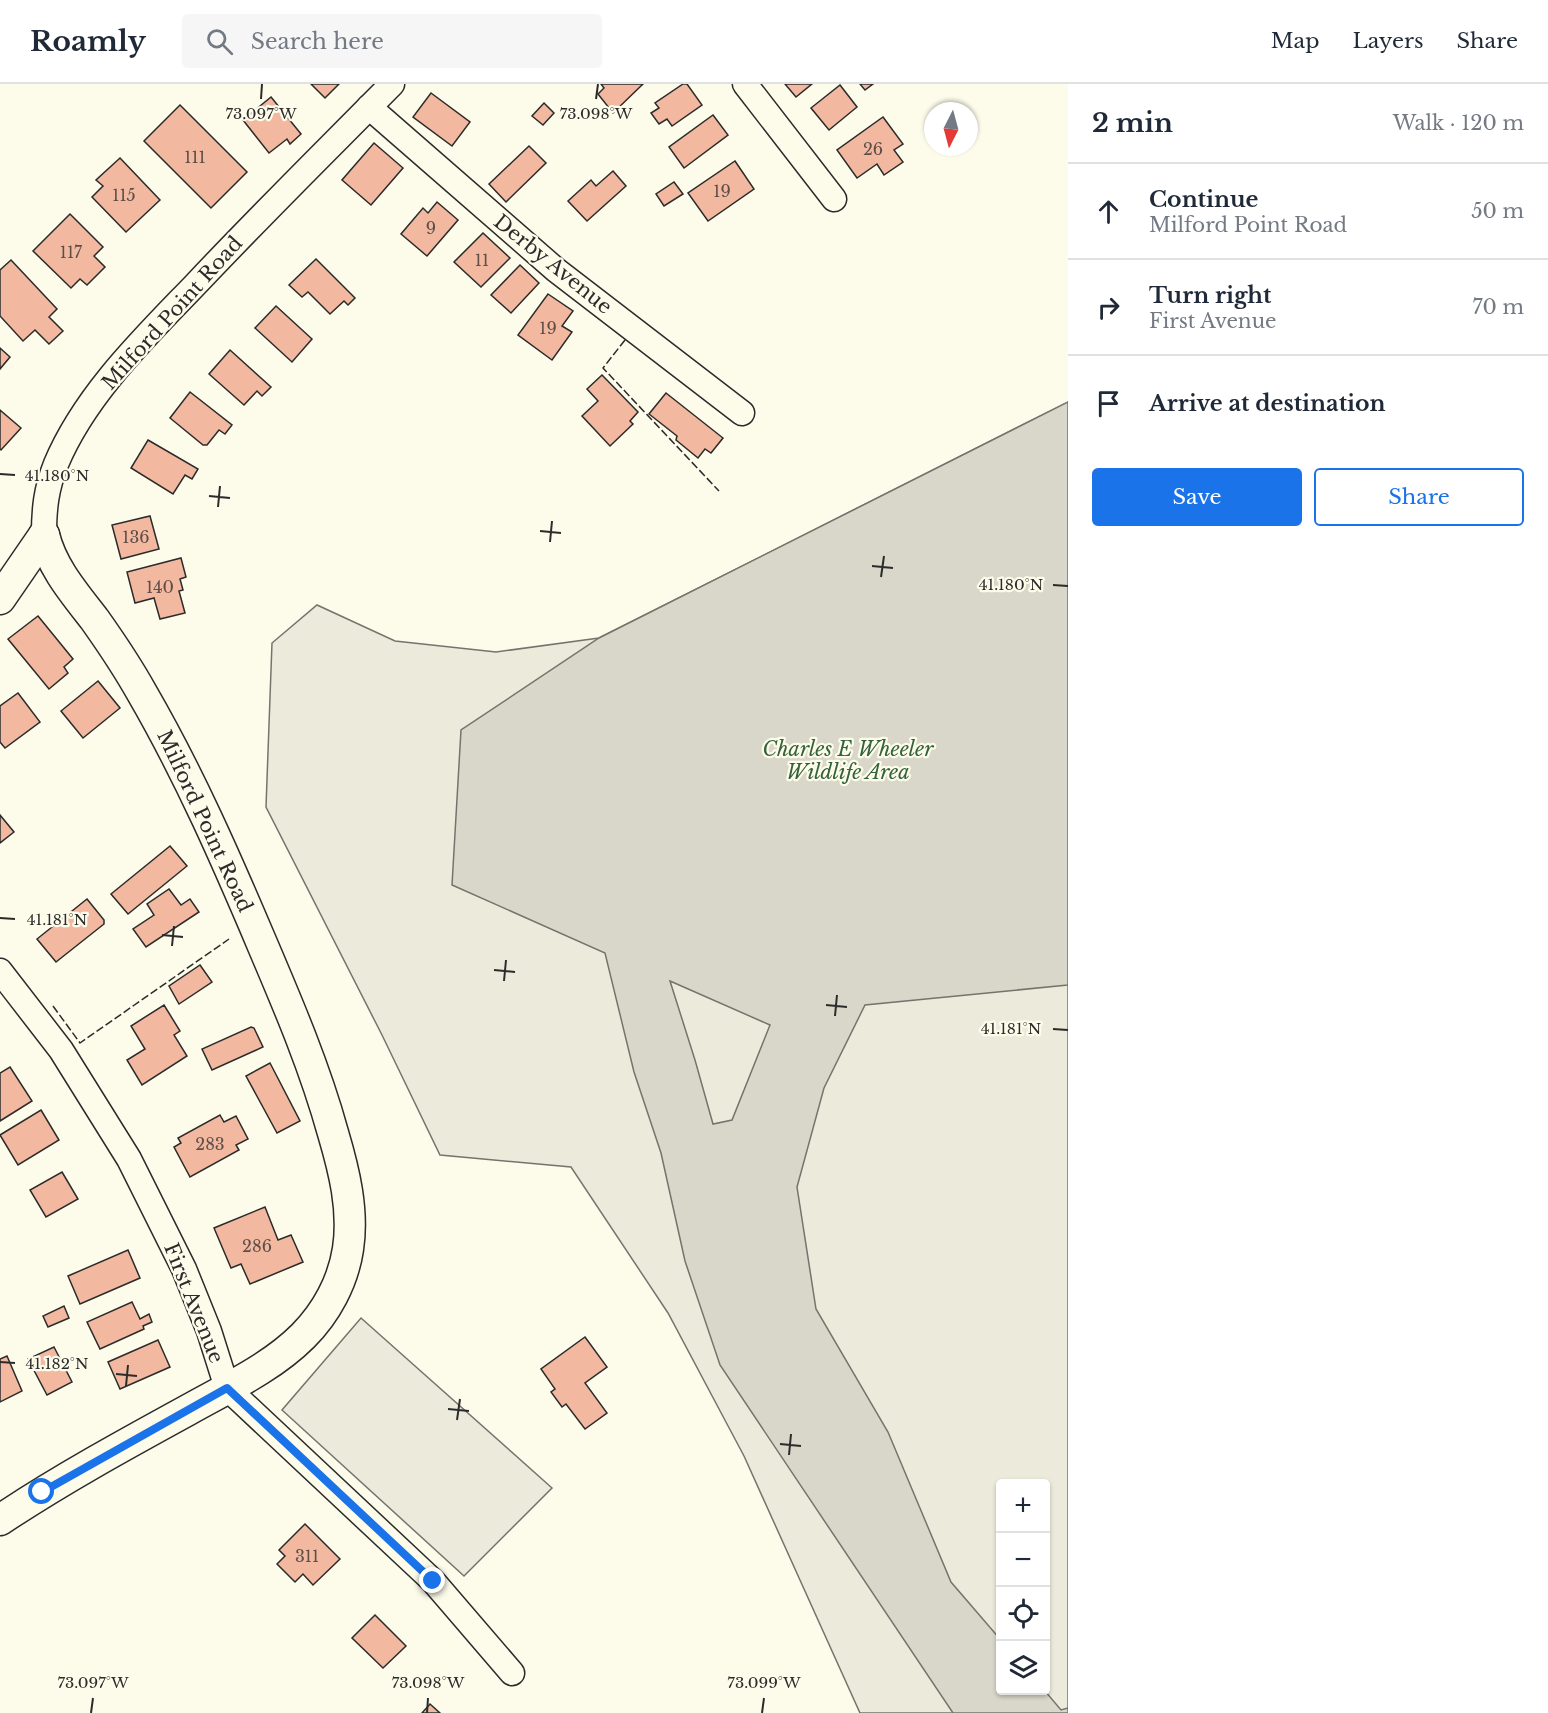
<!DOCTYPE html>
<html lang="en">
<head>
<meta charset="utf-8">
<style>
	:root { --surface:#fff; --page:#f6f6f7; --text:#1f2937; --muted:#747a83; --line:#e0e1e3; --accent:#1a73e8 }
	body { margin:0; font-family:"Libre Baskerville",serif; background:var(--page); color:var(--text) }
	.controls { position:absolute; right:18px; bottom:18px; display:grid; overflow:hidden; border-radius:6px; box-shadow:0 2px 4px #0004 }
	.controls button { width:54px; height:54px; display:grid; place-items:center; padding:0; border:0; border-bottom:2px solid var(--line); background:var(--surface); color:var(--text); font:30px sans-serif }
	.compass { position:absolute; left:924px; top:18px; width:54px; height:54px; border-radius:50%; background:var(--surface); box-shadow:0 2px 4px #0004; rotate:186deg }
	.stop { position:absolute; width:18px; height:18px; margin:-14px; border:4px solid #1a73e8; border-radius:50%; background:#fff }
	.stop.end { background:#1a73e8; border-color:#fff; box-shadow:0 2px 6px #0008 }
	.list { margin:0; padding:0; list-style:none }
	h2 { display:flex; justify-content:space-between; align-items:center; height:78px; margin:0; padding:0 24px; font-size:26px }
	h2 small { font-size:20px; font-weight:400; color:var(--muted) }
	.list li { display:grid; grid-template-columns:39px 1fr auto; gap:18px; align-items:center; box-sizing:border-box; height:96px; padding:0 24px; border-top:2px solid var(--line) }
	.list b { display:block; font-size:22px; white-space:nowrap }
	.list p { margin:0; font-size:20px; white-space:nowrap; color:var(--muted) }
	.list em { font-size:20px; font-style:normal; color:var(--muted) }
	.actions { display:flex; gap:12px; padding:18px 24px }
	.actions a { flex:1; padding:14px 0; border:2px solid var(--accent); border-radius:6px; text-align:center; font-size:21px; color:var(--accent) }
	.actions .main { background:var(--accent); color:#fff }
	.icon { flex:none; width:33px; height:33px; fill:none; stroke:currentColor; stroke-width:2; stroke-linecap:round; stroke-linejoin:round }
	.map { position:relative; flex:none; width:1068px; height:1629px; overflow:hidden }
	header { display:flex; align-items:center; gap:36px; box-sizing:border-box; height:84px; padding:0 30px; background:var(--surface); border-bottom:2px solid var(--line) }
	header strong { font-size:28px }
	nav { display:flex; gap:33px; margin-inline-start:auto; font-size:21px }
	.search { width:420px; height:54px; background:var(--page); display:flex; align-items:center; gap:15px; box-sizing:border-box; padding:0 21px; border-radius:6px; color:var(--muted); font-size:22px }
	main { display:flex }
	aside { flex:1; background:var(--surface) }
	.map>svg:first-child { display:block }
</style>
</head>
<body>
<header>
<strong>Roamly</strong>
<div class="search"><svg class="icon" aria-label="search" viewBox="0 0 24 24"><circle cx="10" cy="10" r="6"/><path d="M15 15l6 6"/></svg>Search here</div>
<nav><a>Map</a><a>Layers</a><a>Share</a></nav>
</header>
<main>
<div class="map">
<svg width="1068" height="1629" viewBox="0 0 1068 1629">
	<rect width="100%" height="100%" fill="#fdfbea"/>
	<g fill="#ecebdb" stroke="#74746e" stroke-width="1.5" fill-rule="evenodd">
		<path d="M1068,318V1629H860L744,1372L668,1229L571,1083L440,1071L382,951L266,723L272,559L317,521L395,557L496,568L599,554ZM1000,1400H1046V1606H1000Z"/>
		<path d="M361,1234L552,1404L464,1492L282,1326Z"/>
	</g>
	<path fill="#d8d7c9" stroke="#74746e" stroke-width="1.5" fill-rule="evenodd" d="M1068,318V901L865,921L824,1004L797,1103L816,1225L888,1348L951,1498L1000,1555V1606L1045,1607L1061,1626L1068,1624V1629H953L720,1281L685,1177L661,1069L634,988L605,869L452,801L461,646L599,554ZM670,897L770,941L732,1036L713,1040L695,976Z"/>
	<g fill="#f2b8a0" stroke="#2b2b2b" stroke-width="1.5">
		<path d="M311,0H339L325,14Z"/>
		<path d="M601,0H643L613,29L598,10L604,4Z"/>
		<path d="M683,0H687L702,21L672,42L667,35L659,40L651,29L659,24L655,19Z"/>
		<path d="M785,0H812L796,13Z"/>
		<path d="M860,0H873L865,6Z"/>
		<path d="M840,1L857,23L829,46L811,24Z"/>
		<path d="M431,9L470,38L452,62L413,33Z"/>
		<path d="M271,13L301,50L290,60L287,55L269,69L243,36Z"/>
		<path d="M544,19L554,29L543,41L532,32Z"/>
		<path d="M180,21L247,88L211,124L144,57Z"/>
		<path d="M713,31L728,51L684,84L669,63Z"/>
		<path d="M883,33L903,60L894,66L903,78L884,91L877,80L857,94L837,66Z"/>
		<path d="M374,59L403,84L371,121L342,96Z"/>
		<path d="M529,62L546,79L506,118L489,100Z"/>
		<path d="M120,74L160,116L126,148L92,113L103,102L96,96Z"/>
		<path d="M735,77L754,105L708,137L688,109Z"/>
		<path d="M613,87L626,102L587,137L568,117L591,96L596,102Z"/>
		<path d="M674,98L683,110L664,122L656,110Z"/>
		<path d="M437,118L458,136L427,172L401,150L423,124L428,129Z"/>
		<path d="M70,130L103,163L94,172L105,183L87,201L80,195L71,204L33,167Z"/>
		<path d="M483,149L510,174L481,203L454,178Z"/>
		<path d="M316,175L355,214L348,221L344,217L330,230L308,208L302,213L289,201Z"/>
		<path d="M11,176L57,225L49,233L63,247L49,260L35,246L23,257L0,232V186Z"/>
		<path d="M520,181L539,199L511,229L491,211Z"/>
		<path d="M548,210L573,227L562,242L572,248L552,276L518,251Z"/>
		<path d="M276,222L312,255L292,278L255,244Z"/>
		<path d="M0,264L10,273L0,285Z"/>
		<path d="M230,266L271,303L262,312L257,307L244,321L209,290Z"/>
		<path d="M602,291L638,328L630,337L633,340L610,362L582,332L598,317L587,305Z"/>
		<path d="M190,308L232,341L225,350L219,346L207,361H203L170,334Z"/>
		<path d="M666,309L723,354L711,369L705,365L698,374L676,356L677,352L649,330Z"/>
		<path d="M0,326L21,344L1,366L0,365Z"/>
		<path d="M148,356L198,385L192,395L185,391L173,410L131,384Z"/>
		<path d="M150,432L159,465L121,475L112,441Z"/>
		<path d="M181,474L186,493L180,495L183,506L179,507L185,529L160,535L154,514L135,519L127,488Z"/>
		<path d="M38,532L73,575L64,583L68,589L49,605L8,555Z"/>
		<path d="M98,597L120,624L83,654L61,627Z"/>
		<path d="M18,609L40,638L5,664L0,658V622Z"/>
		<path d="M0,731L14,748L0,759Z"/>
		<path d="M170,762L187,782L128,830L111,810Z"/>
		<path d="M169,805L181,821L190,815L199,828L146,863L133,845L154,831L147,820Z"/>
		<path d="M87,815L104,836V840L56,878L37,855Z"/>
		<path d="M200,881L212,898L179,920L169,902Z"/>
		<path d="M164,921L180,947L174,951L187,972L142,1001L127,976L145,965L131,942Z"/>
		<path d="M251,943L254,944L263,963L212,986L202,965Z"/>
		<path d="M270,979L300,1037L277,1049L246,992Z"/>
		<path d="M10,983L32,1017L0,1037V989Z"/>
		<path d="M41,1026L59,1056L18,1081L0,1051Z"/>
		<path d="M220,1031L224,1038L236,1032L248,1055L236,1061L239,1066L190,1093L174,1063L181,1059L178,1054Z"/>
		<path d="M62,1088L78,1115L46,1133L30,1106Z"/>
		<path d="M265,1123L278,1156L291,1151L303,1178L250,1200L241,1180L231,1184L214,1144Z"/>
		<path d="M128,1166L140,1194L80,1220L68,1192Z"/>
		<path d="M132,1218L140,1235L149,1230L152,1238L143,1242L144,1245L100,1265L87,1238Z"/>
		<path d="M64,1222L69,1234L48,1243L43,1232Z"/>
		<path d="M585,1253L607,1283L585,1299L607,1329L585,1345L566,1320L562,1323L551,1308L555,1305L541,1285Z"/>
		<path d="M158,1256L170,1283L120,1305L108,1278Z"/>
		<path d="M54,1263L72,1298L47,1311L28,1275Z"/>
		<path d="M7,1272L22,1307L0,1318V1275Z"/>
		<path d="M305,1440L340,1475L313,1501L303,1490L295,1498L277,1480L285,1472L279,1466Z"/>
		<path d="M375,1531L406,1562L383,1584L352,1554Z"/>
		<path d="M430,1620L440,1629H422Z"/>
	</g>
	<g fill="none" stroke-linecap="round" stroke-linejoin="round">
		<g stroke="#2b2b2b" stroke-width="27">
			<g id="minor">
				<path d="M745,0L834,115"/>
				<path d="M369,23L556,186L742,329"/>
				<path d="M44,451C44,425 46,405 56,380C85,311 143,255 195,201C259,133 326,67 392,0"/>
				<path d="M0,887L61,966L129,1075L184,1185L209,1247L227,1304L433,1497L512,1589"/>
			</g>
		</g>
		<g stroke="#2b2b2b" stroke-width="33">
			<g id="tertiary">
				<path d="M0,515L44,451"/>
				<path d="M0,1436C60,1396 124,1361 188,1326C227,1304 271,1284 303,1252C326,1229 343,1198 348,1165C354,1126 344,1086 333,1049C315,984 289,923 263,862C227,777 189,690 142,609C128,584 112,560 95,536C75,510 52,484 44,451"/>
			</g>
		</g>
		<use href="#minor" stroke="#fdfbea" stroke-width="24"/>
		<use href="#tertiary" stroke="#fdfbea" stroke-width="30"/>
		<g stroke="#2b2b2b" stroke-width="1.5" stroke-dasharray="8 3" stroke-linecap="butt">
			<path d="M625,256L603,284L719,407"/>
			<path d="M53,922L80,959L229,855"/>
		</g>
	</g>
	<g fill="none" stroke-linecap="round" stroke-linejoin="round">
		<path stroke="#1a73e8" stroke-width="8" d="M42,1408L227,1304L433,1497"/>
	</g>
	<path fill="none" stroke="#2b2b2b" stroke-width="2" d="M261,15L262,0M596,15L598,0M0,390L15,391M209,412L230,414M218,423L220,402M540,447L561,449M550,458L552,437M872,482L893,484M881,493L884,472M1053,501L1068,502M0,834L15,835M162,851L183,853M172,862L174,842M494,886L515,888M504,897L506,876M826,921L847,923M835,932L837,911M1053,945L1068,946M0,1278L15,1279M116,1290L137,1292M126,1302L128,1281M448,1325L469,1327M457,1336L460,1315M780,1360L801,1362M789,1371L791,1350M91,1629L93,1614M427,1629L428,1614M762,1629L764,1614"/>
	<g text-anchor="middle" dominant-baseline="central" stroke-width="4.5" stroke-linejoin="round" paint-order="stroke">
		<g font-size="16" fill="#5d4e48">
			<text x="873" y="65">26</text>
			<text x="195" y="73">111</text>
			<text x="722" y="107">19</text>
			<text x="124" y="111">115</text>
			<text x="431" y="144">9</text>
			<text x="71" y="168">117</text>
			<text x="482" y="176">11</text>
			<text x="548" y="244">19</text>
			<text x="136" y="453">136</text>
			<text x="160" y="503">140</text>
			<text x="210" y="1060">283</text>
			<text x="257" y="1162">286</text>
			<text x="307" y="1472">311</text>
		</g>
		<g font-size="20" fill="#2b2b2b" stroke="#fdfbea">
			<text transform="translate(553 180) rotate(39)">Derby Avenue</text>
			<text transform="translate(172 229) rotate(-48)">Milford Point Road</text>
			<text transform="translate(205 737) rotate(65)">Milford Point Road</text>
			<text transform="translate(194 1219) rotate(68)">First Avenue</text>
		</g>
		<g font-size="20" font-style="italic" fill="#34623c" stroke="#fdfbea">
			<text x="848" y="665">Charles E Wheeler<tspan x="848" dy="23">Wildlife Area</tspan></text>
		</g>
	</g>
	<g font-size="15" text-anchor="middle" fill="#2b2b2b" stroke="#fdfbea" stroke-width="4.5" stroke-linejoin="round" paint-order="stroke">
		<text x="261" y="35">73.097°W</text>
		<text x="596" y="35">73.098°W</text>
		<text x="57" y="397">41.180°N</text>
		<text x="1011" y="506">41.180°N</text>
		<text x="57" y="841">41.181°N</text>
		<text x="1011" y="950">41.181°N</text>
		<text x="57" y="1285">41.182°N</text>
		<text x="93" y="1604">73.097°W</text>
		<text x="428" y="1604">73.098°W</text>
		<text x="764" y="1604">73.099°W</text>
	</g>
</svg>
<div class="controls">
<button>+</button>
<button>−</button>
<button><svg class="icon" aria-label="locate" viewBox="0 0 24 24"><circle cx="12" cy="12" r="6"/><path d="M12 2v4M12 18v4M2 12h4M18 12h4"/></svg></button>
<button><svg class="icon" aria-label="layers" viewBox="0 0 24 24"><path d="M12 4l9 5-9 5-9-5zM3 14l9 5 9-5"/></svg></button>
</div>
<svg class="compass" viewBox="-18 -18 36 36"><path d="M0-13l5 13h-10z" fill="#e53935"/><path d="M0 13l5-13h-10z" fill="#747a83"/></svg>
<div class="stop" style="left:42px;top:1408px"></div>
<div class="stop end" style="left:433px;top:1497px"></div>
</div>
<aside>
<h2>2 min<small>Walk · 120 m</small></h2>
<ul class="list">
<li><svg class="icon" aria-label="ahead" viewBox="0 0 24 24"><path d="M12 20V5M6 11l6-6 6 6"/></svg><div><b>Continue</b><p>Milford Point Road</p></div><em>50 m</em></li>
<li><svg class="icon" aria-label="right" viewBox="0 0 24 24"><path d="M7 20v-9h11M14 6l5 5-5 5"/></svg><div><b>Turn right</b><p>First Avenue</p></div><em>70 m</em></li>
<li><svg class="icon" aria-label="arrive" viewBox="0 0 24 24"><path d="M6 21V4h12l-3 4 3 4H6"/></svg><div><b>Arrive at destination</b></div></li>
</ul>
<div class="actions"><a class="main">Save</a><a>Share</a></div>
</aside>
</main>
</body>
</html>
